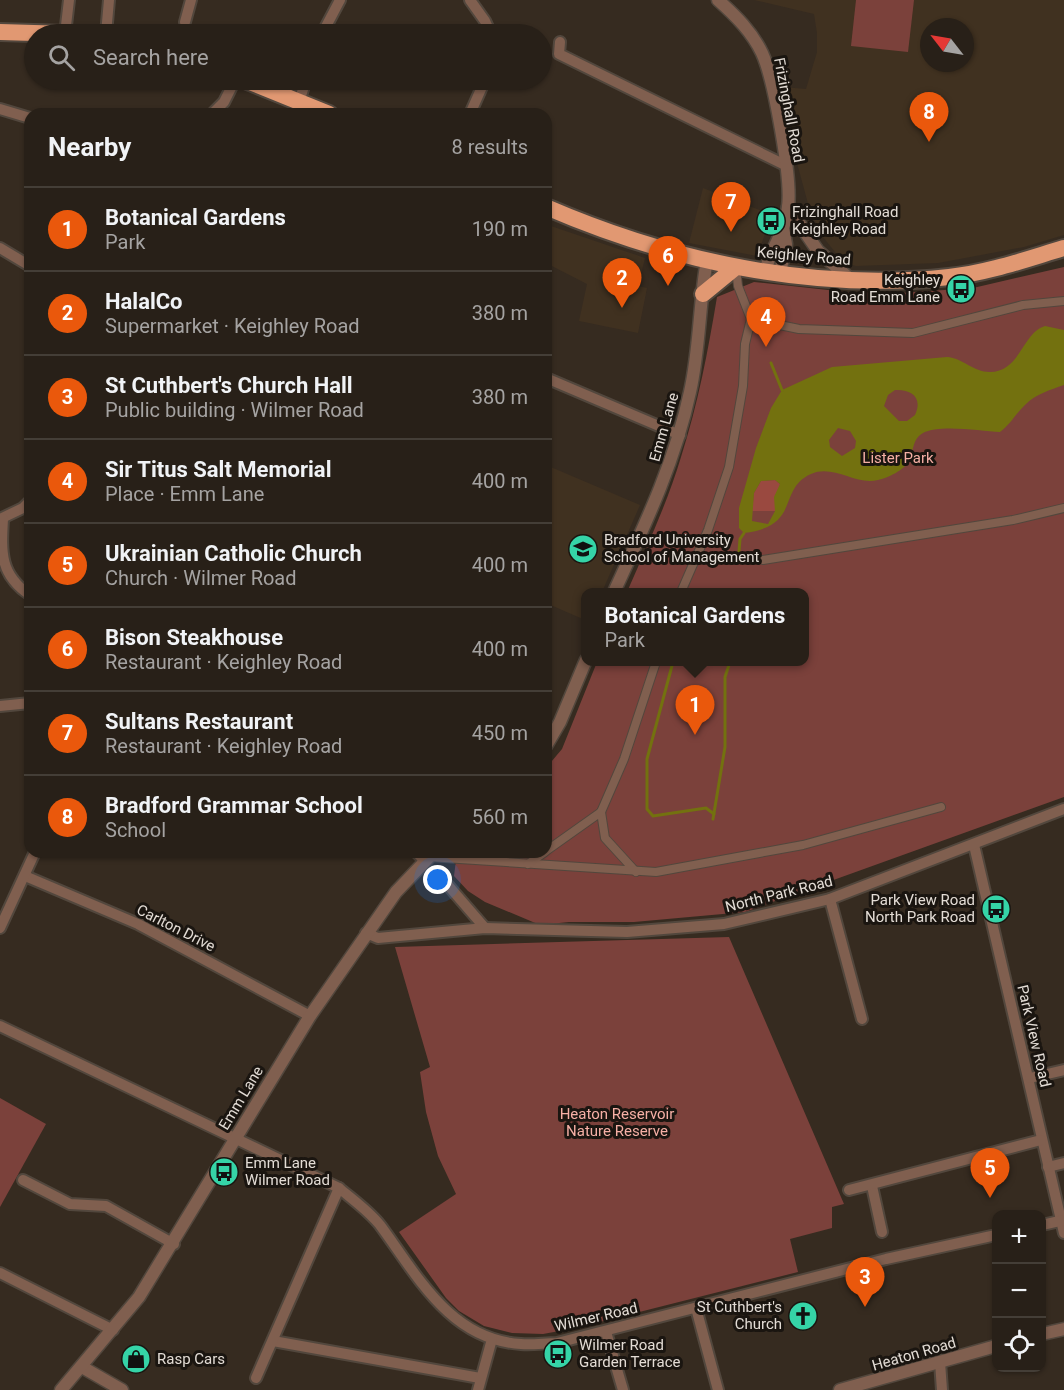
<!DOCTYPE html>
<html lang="en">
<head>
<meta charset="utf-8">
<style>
	:root { --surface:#282018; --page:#342d25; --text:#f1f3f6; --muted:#a5a3a2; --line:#443e37; --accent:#ea580c }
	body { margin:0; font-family:Roboto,sans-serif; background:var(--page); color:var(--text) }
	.controls { position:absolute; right:18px; bottom:18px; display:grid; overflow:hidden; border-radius:12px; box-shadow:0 2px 4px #0004 }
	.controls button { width:54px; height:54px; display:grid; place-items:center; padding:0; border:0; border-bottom:2px solid var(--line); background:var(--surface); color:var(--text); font:30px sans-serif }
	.compass { position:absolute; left:920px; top:18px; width:54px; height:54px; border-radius:50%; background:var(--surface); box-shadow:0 2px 4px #0004; rotate:301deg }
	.you { position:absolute; left:438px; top:880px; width:21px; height:21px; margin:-15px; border:4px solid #fff; border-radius:50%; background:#1a73e8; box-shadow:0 0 0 9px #1a73e833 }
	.badge { display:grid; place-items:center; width:39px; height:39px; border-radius:50%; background:var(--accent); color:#fff; font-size:20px; font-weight:700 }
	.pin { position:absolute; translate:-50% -50px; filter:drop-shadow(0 2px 3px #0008) }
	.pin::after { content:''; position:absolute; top:32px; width:21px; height:18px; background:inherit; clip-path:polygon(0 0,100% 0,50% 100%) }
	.popup { position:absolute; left:581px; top:588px; width:228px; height:78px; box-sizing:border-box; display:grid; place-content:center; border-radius:12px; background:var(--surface); filter:drop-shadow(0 2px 4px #0005); font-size:20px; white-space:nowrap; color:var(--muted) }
	.popup b { font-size:22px; color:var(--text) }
	.popup::after { content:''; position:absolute; left:50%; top:100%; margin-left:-12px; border:12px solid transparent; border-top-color:var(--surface) }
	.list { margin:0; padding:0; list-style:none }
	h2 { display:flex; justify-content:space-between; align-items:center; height:78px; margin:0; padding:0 24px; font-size:26px }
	h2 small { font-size:20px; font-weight:400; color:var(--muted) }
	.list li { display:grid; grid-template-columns:39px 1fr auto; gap:18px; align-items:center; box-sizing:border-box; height:84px; padding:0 24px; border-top:2px solid var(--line) }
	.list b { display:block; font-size:22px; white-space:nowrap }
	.list p { margin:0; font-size:20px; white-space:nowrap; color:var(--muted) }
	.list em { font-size:20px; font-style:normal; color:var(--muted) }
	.icon { flex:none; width:33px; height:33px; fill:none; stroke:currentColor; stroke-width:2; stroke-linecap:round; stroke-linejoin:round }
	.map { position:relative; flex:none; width:1064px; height:1390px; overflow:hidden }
	.search { position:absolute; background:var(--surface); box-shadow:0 2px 4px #0004; left:24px; top:24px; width:528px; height:66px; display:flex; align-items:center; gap:15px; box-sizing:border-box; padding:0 21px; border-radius:33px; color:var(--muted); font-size:22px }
	.panel { position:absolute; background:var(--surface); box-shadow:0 2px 4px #0004; left:24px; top:108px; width:528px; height:750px; border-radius:18px }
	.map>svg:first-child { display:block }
</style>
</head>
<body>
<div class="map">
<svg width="1064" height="1390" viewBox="0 0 1064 1390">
	<rect width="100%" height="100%" fill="#362b20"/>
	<g fill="#403120" fill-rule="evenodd">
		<path d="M754,0H1064V235L1024,247L938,263L856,266L843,262L823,237L810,211L797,163L783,87L806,89L817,52V33L814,14ZM929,27H965V63H929Z"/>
		<path d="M703,188L772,215L757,256L689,243Z"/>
		<path d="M551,226L645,258L638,286L647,288L638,333L579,321L587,284L546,263V237Z"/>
		<path d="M546,465L640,505L602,592H586L585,620L546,603Z"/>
	</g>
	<g fill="#7b413b">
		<path d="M856,0H914L908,52L851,46Z"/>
		<path d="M1064,267V797L745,912L634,922H569L540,925L485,902L468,891L454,876L457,852H546V768L562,749L597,662H804V592H627C646,548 667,504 681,457C698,404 708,351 717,297L754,282L846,292L901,293L973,288Z"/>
		<path d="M729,937L844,1204L832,1207V1228L790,1239L798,1272L576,1328L543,1334L512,1333L484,1326L459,1311L446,1298L399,1232L456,1194L438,1156L426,1112L420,1072L430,1067L395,947Z"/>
		<path d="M0,1098L46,1124L0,1207Z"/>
	</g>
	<path fill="#9a4940" d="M775,480L780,484L775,511H752L754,493L761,481Z"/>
	<path fill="#73710f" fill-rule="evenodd" d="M1045,326L1064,330V385C1050,390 1036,394 1026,404C1016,413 1011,424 1000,432C982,431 939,424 923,433C912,439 914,451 909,461C904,470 888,478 878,480C856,486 834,464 811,474C777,489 802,526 744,533L739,528V508L756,448L771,408L782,390L832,367L947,357C963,358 973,372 990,372C1021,371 1022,333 1045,326ZM895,390C912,389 923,398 915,415L907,421H899L884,406L888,395ZM838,428L850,431L856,441L855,448L842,456L830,447L829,440ZM775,480L780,484L774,497L775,511L768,524L752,521L754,493L761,481Z"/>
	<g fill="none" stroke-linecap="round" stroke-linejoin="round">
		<g stroke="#73710f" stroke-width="3">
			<path d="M771,363L782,390"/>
			<path d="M739,551L740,539L744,533"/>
			<path d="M673,662L647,759V809L653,816L706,808L714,814"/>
			<path d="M713,819L725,747V677L730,662"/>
		</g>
		<g stroke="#52473d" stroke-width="10">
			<g id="pedestrian">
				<path d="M736,269L738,286L751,319L799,329L913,333L1023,305L1064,301"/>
				<path d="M763,560L1013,520L1064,508"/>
				<path d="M681,592L708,530L729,467L743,386L745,344L751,319"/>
				<path d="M601,812L605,838L636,872"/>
				<path d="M546,851L601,812L624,759L656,662"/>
				<path d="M429,857L656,872L803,845L941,807"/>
				<path d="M528,864L545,852"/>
			</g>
		</g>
		<g stroke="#52473d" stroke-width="14">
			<g id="minor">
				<path d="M470,0L485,21L491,34"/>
				<path d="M185,22L191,0"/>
				<path d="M65,34L69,0"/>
				<path d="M106,34L109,0"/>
				<path d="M322,34L340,0"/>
				<path d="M560,42L559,54L785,165"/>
				<path d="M299,102L306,80"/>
				<path d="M0,109L30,118"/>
				<path d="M212,114L224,102L235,80"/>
				<path d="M470,114L485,80"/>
				<path d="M0,248L30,266"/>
				<path d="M546,378L680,435"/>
				<path d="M0,519L23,508L30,501"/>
				<path d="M3,519C1,553 0,575 30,595"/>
				<path d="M0,706L30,703"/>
				<path d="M974,845L1064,1233"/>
				<path d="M416,852L425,861"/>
				<path d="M25,876L138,924L310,1016"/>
				<path d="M440,876L485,928"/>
				<path d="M830,899L862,1019"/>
				<path d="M0,928L35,852"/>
				<path d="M366,933L378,938L485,928L627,932L724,924L830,899L1064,809"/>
				<path d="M0,1026L339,1188C352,1199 369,1211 380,1225C417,1275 450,1340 521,1344C533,1345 545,1343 557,1343L886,1259L996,1235"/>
				<path d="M1030,1078L1064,1070"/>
				<path d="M1048,1167L1064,1163"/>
				<path d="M23,1180L70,1204L106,1206L174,1244"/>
				<path d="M872,1186L882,1232"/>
				<path d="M849,1190L1041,1140"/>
				<path d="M1042,1225L1064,1220"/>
				<path d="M0,1273L113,1330"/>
				<path d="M696,1308L718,1390"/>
				<path d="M606,1332L623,1390"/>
				<path d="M273,1341L480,1378"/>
				<path d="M940,1362L942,1390"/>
				<path d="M256,1378L339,1188"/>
				<path d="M478,1390L492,1339"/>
			</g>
		</g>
		<g stroke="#52473d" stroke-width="15">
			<g id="tertiary">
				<path d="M718,0C736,16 752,32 762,53C774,79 792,179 788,207C786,230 771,249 765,271"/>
				<path d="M788,207L818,251L849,278"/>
				<path d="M780,273L786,244L783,228"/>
				<path d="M614,592C644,527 675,462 690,392C700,348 699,303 707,260"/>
				<path d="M546,746L560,722L586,660"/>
				<path d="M1042,1334L1064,1329"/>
				<path d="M82,1367L122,1390"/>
				<path d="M61,1390L139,1297L310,1016L396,892L434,852"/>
				<path d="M840,1390L996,1346"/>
			</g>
		</g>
		<g stroke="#52473d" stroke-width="20">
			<g id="trunk">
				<path d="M0,32L68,34"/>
				<path d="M245,80L329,114"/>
				<path d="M546,207C671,261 812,292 949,277C988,273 1027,259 1064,248"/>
				<path d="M703,294L736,267"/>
			</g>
		</g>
		<use href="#pedestrian" stroke="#805f4f" stroke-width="8"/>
		<use href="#minor" stroke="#805f4f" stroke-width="10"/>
		<use href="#tertiary" stroke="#805f4f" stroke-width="12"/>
		<use href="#trunk" stroke="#e19872" stroke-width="16"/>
	</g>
	<defs>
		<g id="bus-disc" transform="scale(1.5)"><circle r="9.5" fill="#35d4a7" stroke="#1a1510"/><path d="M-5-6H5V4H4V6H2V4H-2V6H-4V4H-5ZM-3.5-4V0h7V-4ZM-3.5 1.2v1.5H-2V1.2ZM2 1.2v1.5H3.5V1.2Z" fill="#111"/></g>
		<g id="university-disc" transform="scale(1.5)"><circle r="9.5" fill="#35d4a7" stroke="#1a1510"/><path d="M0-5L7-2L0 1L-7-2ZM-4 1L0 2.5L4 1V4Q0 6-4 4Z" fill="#111"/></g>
		<g id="church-disc" transform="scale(1.5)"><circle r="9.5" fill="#35d4a7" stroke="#1a1510"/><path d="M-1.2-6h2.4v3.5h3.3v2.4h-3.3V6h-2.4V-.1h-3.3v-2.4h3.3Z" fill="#111"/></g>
		<g id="shop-disc" transform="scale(1.5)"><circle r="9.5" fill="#35d4a7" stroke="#1a1510"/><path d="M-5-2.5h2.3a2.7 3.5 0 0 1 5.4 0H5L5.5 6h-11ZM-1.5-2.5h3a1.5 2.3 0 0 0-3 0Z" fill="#111"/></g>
	</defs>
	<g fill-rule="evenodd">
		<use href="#bus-disc" x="771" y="221"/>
		<use href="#bus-disc" x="961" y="289"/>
		<use href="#university-disc" x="583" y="549"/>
		<use href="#bus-disc" x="996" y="909"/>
		<use href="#bus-disc" x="224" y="1172"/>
		<use href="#church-disc" x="803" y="1316"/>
		<use href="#bus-disc" x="558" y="1354"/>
		<use href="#shop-disc" x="136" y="1359"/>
	</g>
	<g text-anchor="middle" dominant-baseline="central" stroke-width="6" stroke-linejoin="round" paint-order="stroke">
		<g font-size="15" fill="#e3dcd5" stroke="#1a1510">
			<text transform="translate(789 110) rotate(79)">Frizinghall Road</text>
			<text transform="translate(804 256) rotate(5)">Keighley Road</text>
			<text transform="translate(664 427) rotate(-74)">Emm Lane</text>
			<text transform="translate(779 894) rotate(-14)">North Park Road</text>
			<text transform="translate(176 928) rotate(27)">Carlton Drive</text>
			<text transform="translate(1034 1036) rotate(77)">Park View Road</text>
			<text transform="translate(241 1098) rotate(-59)">Emm Lane</text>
			<text transform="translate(596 1317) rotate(-13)">Wilmer Road</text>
			<text transform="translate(914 1354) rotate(-16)">Heaton Road</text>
		</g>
		<g font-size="15" fill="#e3dcd5" stroke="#1a1510" text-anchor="start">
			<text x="792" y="212">Frizinghall Road<tspan x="792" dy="17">Keighley Road</tspan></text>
			<text x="940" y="280" text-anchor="end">Keighley<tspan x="940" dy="17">Road Emm Lane</tspan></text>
			<text x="604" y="540">Bradford University<tspan x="604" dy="17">School of Management</tspan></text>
			<text x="975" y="900" text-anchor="end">Park View Road<tspan x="975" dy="17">North Park Road</tspan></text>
			<text x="245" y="1163">Emm Lane<tspan x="245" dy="17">Wilmer Road</tspan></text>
			<text x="782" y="1307" text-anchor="end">St Cuthbert's<tspan x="782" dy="17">Church</tspan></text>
			<text x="579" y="1345">Wilmer Road<tspan x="579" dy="17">Garden Terrace</tspan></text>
			<text x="157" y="1359">Rasp Cars</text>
		</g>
		<g font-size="15" fill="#f5afa5" stroke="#1a1510">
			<text x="898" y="458">Lister Park</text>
			<text x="617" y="1114">Heaton Reservoir<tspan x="617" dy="17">Nature Reserve</tspan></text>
		</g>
	</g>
</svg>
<div class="controls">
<button>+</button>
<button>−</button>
<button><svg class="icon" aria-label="locate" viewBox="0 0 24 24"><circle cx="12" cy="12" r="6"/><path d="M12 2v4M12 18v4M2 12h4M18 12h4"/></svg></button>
</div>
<svg class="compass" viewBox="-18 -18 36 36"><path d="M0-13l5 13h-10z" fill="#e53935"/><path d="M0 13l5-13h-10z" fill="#a5a3a2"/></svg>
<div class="you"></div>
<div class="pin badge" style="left:695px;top:735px">1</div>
<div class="popup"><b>Botanical Gardens</b>Park</div>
<div class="pin badge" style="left:622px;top:308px">2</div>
<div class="pin badge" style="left:865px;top:1307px">3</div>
<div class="pin badge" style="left:766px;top:347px">4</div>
<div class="pin badge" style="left:990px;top:1198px">5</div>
<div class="pin badge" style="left:668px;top:286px">6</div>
<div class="pin badge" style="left:731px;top:232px">7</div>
<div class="pin badge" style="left:929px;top:142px">8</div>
<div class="search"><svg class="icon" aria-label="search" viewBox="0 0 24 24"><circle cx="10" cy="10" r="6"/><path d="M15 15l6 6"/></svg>Search here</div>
<section class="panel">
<h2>Nearby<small>8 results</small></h2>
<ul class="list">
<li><span class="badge">1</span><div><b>Botanical Gardens</b><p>Park</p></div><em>190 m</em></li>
<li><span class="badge">2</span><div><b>HalalCo</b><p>Supermarket · Keighley Road</p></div><em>380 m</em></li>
<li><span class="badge">3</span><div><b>St Cuthbert's Church Hall</b><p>Public building · Wilmer Road</p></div><em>380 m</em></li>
<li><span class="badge">4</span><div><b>Sir Titus Salt Memorial</b><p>Place · Emm Lane</p></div><em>400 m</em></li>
<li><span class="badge">5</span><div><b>Ukrainian Catholic Church</b><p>Church · Wilmer Road</p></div><em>400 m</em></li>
<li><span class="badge">6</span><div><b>Bison Steakhouse</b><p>Restaurant · Keighley Road</p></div><em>400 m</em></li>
<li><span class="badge">7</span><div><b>Sultans Restaurant</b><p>Restaurant · Keighley Road</p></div><em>450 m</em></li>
<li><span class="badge">8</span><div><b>Bradford Grammar School</b><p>School</p></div><em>560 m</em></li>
</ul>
</section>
</div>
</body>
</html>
